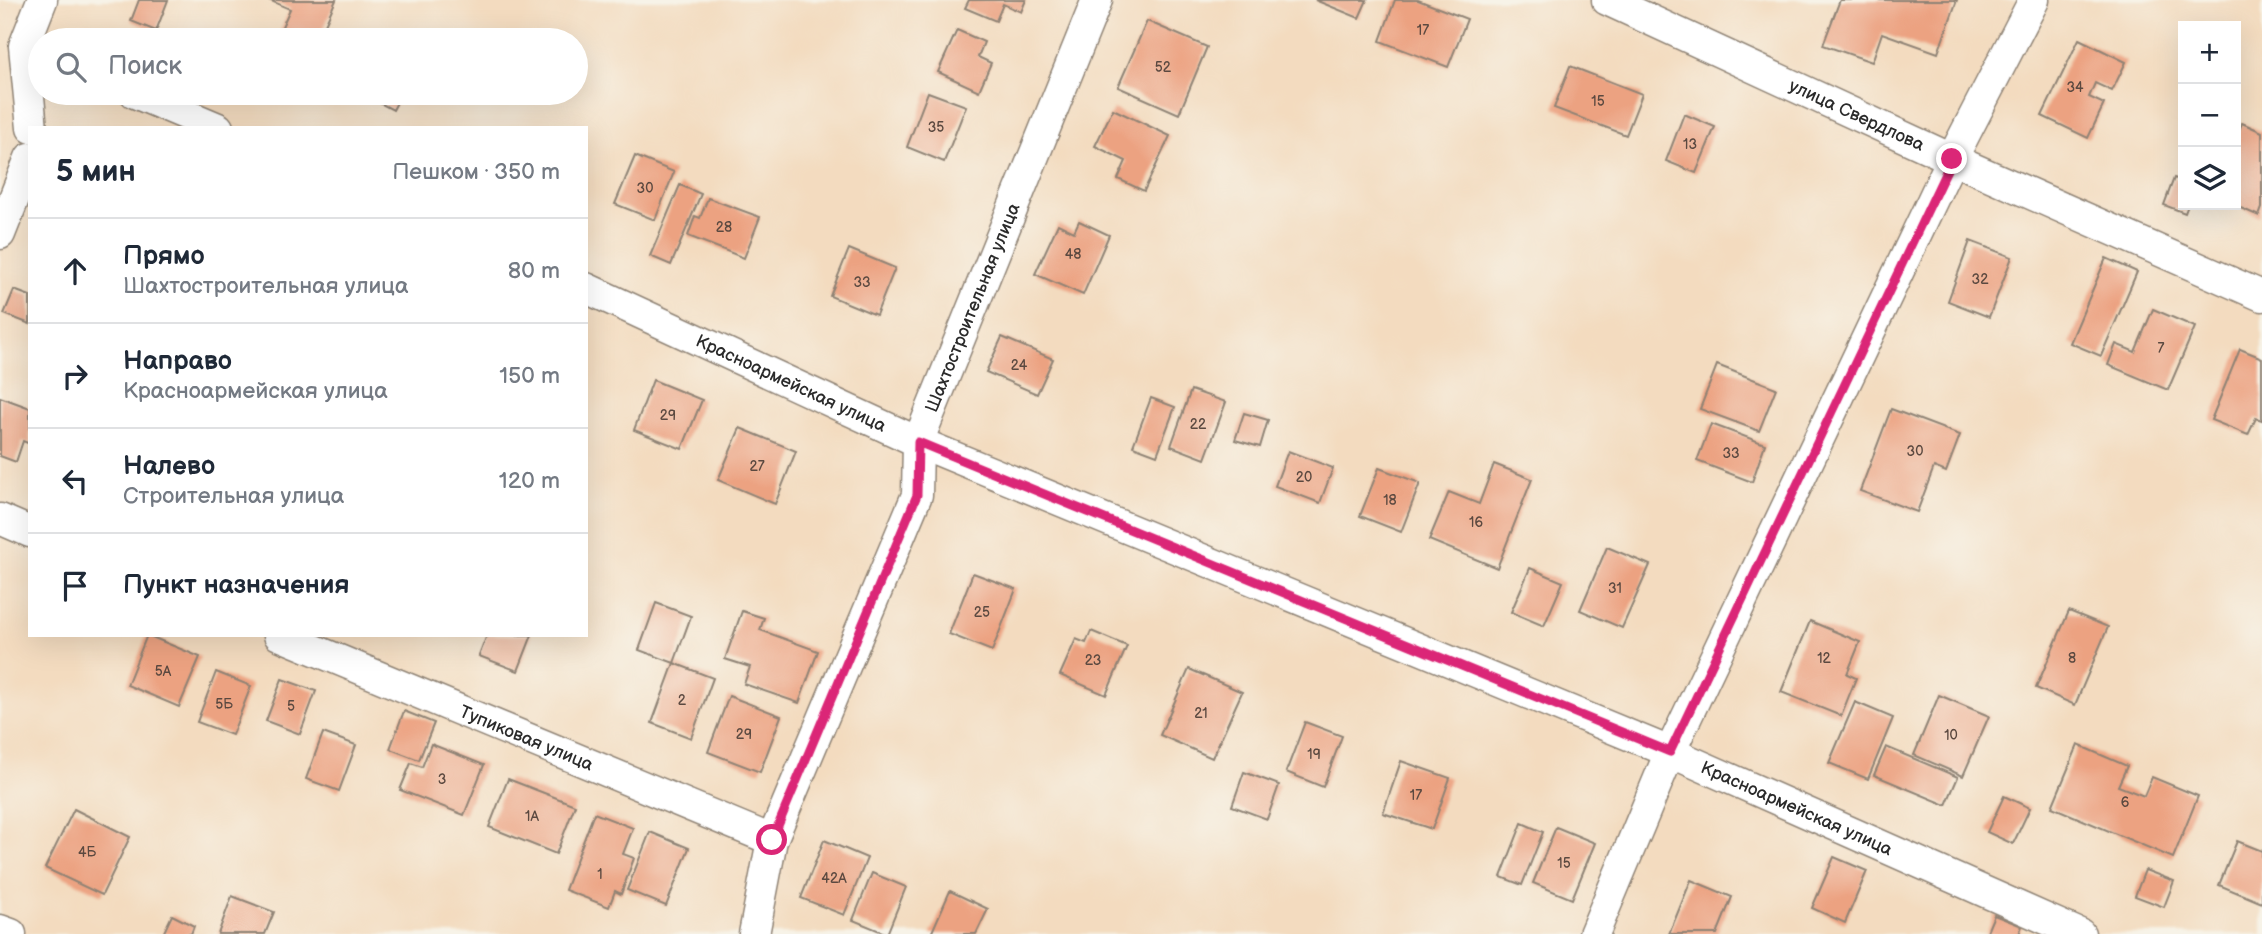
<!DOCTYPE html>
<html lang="ru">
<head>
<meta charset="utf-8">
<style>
	:root { --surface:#fff; --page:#f6f6f7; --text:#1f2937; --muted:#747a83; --line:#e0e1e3 }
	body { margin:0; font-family:"Balsamiq Sans",sans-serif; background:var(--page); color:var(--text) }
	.controls { position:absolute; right:21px; top:21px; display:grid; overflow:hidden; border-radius:0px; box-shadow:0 7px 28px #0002 }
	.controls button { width:63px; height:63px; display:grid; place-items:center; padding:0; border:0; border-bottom:2px solid var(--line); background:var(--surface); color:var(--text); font:35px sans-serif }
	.stop { position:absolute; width:21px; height:21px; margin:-16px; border:5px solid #db2777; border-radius:50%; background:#fff }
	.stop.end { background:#db2777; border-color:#fff; box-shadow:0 2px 7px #0008 }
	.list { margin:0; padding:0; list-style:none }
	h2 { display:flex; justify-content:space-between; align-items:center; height:91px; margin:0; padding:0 28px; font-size:30px }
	h2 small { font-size:23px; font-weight:400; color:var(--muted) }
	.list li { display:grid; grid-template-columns:46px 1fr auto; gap:21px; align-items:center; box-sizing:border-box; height:105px; padding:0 28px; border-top:2px solid var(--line) }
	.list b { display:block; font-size:26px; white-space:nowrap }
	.list p { margin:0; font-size:23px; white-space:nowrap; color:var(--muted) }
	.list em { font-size:23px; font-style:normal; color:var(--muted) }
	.icon { flex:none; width:38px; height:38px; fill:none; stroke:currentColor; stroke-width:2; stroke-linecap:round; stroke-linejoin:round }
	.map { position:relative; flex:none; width:2262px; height:934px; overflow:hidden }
	.search { position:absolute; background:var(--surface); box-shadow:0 7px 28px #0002; left:28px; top:28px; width:560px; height:77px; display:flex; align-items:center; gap:18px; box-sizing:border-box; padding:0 24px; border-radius:38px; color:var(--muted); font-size:26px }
	.panel { position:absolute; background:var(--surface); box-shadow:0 7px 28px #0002; left:28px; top:126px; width:560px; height:511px; border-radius:0px }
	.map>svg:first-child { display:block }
</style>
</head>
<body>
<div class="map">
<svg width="2262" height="934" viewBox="0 0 2262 934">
	<rect width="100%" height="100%" fill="#f7f3e8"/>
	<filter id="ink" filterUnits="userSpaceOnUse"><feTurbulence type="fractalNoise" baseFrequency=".0143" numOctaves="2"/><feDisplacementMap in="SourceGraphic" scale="14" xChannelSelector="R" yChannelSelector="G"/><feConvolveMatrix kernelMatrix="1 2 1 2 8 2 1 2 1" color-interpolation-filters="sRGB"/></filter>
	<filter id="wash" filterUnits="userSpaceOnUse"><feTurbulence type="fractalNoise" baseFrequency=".00686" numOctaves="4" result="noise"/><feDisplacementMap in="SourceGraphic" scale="28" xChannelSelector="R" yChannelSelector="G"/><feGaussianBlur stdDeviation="1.57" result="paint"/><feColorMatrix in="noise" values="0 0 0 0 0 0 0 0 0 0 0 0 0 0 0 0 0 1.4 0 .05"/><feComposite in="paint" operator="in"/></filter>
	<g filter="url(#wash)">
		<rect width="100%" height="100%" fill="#f3dbbf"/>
		<g id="blocks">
			<g fill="#eca281">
				<path d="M139,0H168L156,31L131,21Z"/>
				<path d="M269,0H336L318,40H276L290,9Z"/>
				<path d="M969,0H1026L1021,12L1003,4L996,21L965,8Z"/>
				<path d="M1315,0H1367L1359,18Z"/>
				<path d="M1395,0H1418L1467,19L1448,67L1380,41Z"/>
				<path d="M1840,0H1957L1938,53L1882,33L1872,62L1823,45Z"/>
				<path d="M1147,21L1207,47L1179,114L1118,87Z"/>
				<path d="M957,30L984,42L978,57L991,63L979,91L938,72Z"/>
				<path d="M2079,39L2126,62L2112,91L2095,83L2089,97L2104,104L2088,138L2042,116Z"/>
				<path d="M1570,66L1642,94L1626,135L1554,108Z"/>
				<path d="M928,92L966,106L944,162L907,147Z"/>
				<path d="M361,93H402L393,110Z"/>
				<path d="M1113,109L1170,136L1144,191L1118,179L1126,161L1095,146Z"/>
				<path d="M1684,114L1715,127L1696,173L1666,161Z"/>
				<path d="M2242,123L2262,132V208L2259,216L2236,206V138Z"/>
				<path d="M635,156L674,172L655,220L615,204Z"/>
				<path d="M2174,178L2183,181V205H2188L2185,213L2164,205Z"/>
				<path d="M680,185L701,194L671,265L650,256Z"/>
				<path d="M708,198L760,217L744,258L688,236L695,216L700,218Z"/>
				<path d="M1079,221L1109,235L1083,295L1035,274L1058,224L1074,232Z"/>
				<path d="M1970,241L2012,257L1989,317L1948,301Z"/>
				<path d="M849,249L895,268L876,315L830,296Z"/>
				<path d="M2106,258L2137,272L2101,356L2070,343Z"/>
				<path d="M14,290L30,296V324L4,314Z"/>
				<path d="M2153,309L2195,327L2168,390L2108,365L2116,344L2135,352Z"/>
				<path d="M1002,337L1053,359L1037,394L986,372Z"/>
				<path d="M2240,349L2262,358V420L2256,418L2248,435L2211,420Z"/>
				<path d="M1717,365L1776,388L1759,431L1700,409Z"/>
				<path d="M653,380L702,400L682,449L634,430Z"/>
				<path d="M1191,390L1226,402L1205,459L1171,446Z"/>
				<path d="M0,397L30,408V444L23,441L16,462L0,456Z"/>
				<path d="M1151,398L1175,407L1157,455L1133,446Z"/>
				<path d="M1891,409L1960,435L1946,472L1934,467L1917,512L1860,491Z"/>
				<path d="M1244,413L1268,420L1260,447L1235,440Z"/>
				<path d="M1711,424L1765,444L1752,482L1697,461Z"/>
				<path d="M740,428L796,451L775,504L718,480Z"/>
				<path d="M1288,451L1333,468L1320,503L1275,486Z"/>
				<path d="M1494,464L1532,479L1497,568L1429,540L1449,492L1479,504Z"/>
				<path d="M1379,468L1420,483L1401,532L1360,516Z"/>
				<path d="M1607,547L1650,565L1622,628L1580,610Z"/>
				<path d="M1530,568L1563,582L1544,626L1511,612Z"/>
				<path d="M973,573L1016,589L992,651L949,634Z"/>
				<path d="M656,603L691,616L674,663L639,650Z"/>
				<path d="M742,611L764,618L760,630L818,651L799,703L744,684L750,667L725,659Z"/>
				<path d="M2069,611L2108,627L2075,705L2036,688Z"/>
				<path d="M1810,621L1860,642L1847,674L1856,678L1841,716L1781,692Z"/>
				<path d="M1091,631L1127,646L1106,695L1060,675L1076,639L1086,643Z"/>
				<path d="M147,635L200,657L179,707L127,685Z"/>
				<path d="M487,635H532L518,671L479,656Z"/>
				<path d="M674,663L713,678L691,738L652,723Z"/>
				<path d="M1189,669L1242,692L1212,758L1160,735Z"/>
				<path d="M216,672L251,686L232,735L197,722Z"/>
				<path d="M282,679L316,691L300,734L266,721Z"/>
				<path d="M1939,695L1989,716L1963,776L1914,755Z"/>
				<path d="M729,696L781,716L760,772L708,752Z"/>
				<path d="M1855,702L1893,718L1868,779L1829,763Z"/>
				<path d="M404,711L434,723L419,760L390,749Z"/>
				<path d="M1305,722L1342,736L1323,787L1286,772Z"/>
				<path d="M323,733L356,745L339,791L306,779Z"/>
				<path d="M431,744L484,765L464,815L400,790L411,763L422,767Z"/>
				<path d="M2078,745L2127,766L2118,786L2144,796L2152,777L2198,796L2173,858L2052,807Z"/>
				<path d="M1886,747L1958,777L1946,805L1874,775Z"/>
				<path d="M1401,761L1450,778L1432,829L1383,813Z"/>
				<path d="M1244,772L1279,785L1267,819L1232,806Z"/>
				<path d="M508,779L575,805L556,854L489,827Z"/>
				<path d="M2004,796L2030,808L2013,844L1987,832Z"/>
				<path d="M74,809L130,837L102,895L45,868Z"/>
				<path d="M594,813L633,828L623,854L634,858L621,894L615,891L609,907L565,890Z"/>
				<path d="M1522,823L1543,832L1522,885L1501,877Z"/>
				<path d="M1556,827L1595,843L1572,899L1533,883Z"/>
				<path d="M650,832L689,848L666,906L627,890Z"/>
				<path d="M824,840L867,858L844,915L801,898Z"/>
				<path d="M2237,841L2262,851V903L2219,885Z"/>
				<path d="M1834,857L1867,871L1845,923L1812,908Z"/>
				<path d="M2145,870L2174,881L2164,907L2135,896Z"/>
				<path d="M872,873L906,887L887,934L853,920Z"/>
				<path d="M1691,880L1732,897L1717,934H1669Z"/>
				<path d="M950,891L988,909L976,934H931Z"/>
				<path d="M232,896L274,912L265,934H218Z"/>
				<path d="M172,915L194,926L191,934H163Z"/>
				<path d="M1994,915L2022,926L2019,934H1986Z"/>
			</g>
		</g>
	</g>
	<g filter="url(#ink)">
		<use href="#blocks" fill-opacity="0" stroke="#8f8375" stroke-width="2"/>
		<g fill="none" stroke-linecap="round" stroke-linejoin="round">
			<g stroke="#8f8375" stroke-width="33">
				<g id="minor">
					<path id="s1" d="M1607,0L1952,159L2262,296"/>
					<path d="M135,93L218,128"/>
					<path d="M32,128L24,46L42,0"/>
					<path d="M0,234L30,158"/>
					<path id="s2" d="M586,288L918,442L1670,752L2080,934"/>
					<path d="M0,519L30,532"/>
					<path id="s3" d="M279,635L772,840"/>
					<path d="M0,930L11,934"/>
					<path id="s4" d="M754,934L772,840L917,495L918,442L1097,0"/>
					<path d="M1594,934L1670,752L1952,159L2034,0"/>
				</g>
			</g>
			<use href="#minor" stroke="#fff" stroke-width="30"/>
		</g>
	</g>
	<g fill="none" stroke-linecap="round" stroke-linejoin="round" filter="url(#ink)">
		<path stroke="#db2777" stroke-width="9" d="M772,840L917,495L918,442L1670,752L1952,159"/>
	</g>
	<g text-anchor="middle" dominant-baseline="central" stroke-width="5" stroke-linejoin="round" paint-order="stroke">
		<g font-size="14" fill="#5b4940">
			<text x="1423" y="30">17</text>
			<text x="1163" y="67">52</text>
			<text x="2075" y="87">34</text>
			<text x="1598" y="101">15</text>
			<text x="936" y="127">35</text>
			<text x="1690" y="144">13</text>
			<text x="645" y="188">30</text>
			<text x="724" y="227">28</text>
			<text x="1073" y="254">48</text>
			<text x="1980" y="279">32</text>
			<text x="862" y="282">33</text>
			<text x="2161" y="348">7</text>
			<text x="1019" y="365">24</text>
			<text x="668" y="415">29</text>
			<text x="1198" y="424">22</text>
			<text x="1915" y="451">30</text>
			<text x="1731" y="453">33</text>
			<text x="757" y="466">27</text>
			<text x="1304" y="477">20</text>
			<text x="1390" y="500">18</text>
			<text x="1476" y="522">16</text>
			<text x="1615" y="588">31</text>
			<text x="982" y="612">25</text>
			<text x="1824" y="658">12</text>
			<text x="2072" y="658">8</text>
			<text x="1093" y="660">23</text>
			<text x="163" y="671">5А</text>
			<text x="682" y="700">2</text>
			<text x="224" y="704">5Б</text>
			<text x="291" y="706">5</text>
			<text x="1201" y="713">21</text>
			<text x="744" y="734">29</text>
			<text x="1951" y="735">10</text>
			<text x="1314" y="754">19</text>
			<text x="442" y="779">3</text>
			<text x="1416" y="795">17</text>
			<text x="2125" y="802">6</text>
			<text x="532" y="816">1А</text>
			<text x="87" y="852">4Б</text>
			<text x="1564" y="863">15</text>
			<text x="600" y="874">1</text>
			<text x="834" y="878">42А</text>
		</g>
		<g font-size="18" fill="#2b2b2b" stroke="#f7f3e8">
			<text stroke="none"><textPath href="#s1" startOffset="275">улица Свердлова</textPath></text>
			<text stroke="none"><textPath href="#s4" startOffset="668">Шахтостроительная улица</textPath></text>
			<text stroke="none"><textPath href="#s2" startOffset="226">Красноармейская улица</textPath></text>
			<text stroke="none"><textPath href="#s3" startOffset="268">Тупиковая улица</textPath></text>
			<text stroke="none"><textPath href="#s2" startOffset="1318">Красноармейская улица</textPath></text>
		</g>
	</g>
</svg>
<div class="controls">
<button>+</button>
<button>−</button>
<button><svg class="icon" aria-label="layers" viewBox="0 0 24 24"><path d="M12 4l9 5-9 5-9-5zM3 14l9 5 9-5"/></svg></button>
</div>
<div class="stop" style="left:772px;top:840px"></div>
<div class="stop end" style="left:1952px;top:159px"></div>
<div class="search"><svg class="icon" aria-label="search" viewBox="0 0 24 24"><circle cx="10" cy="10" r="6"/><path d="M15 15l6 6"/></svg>Поиск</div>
<section class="panel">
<h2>5 мин<small>Пешком · 350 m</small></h2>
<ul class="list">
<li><svg class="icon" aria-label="ahead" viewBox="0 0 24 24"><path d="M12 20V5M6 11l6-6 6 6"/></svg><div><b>Прямо</b><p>Шахтостроительная улица</p></div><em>80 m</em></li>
<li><svg class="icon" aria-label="right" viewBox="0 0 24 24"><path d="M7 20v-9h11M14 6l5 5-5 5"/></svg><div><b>Направо</b><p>Красноармейская улица</p></div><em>150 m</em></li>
<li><svg class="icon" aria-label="left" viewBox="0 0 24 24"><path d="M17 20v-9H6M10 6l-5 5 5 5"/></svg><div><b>Налево</b><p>Строительная улица</p></div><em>120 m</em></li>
<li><svg class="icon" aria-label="arrive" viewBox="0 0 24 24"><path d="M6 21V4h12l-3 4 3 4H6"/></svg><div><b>Пункт назначения</b></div></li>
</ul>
</section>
</div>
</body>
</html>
